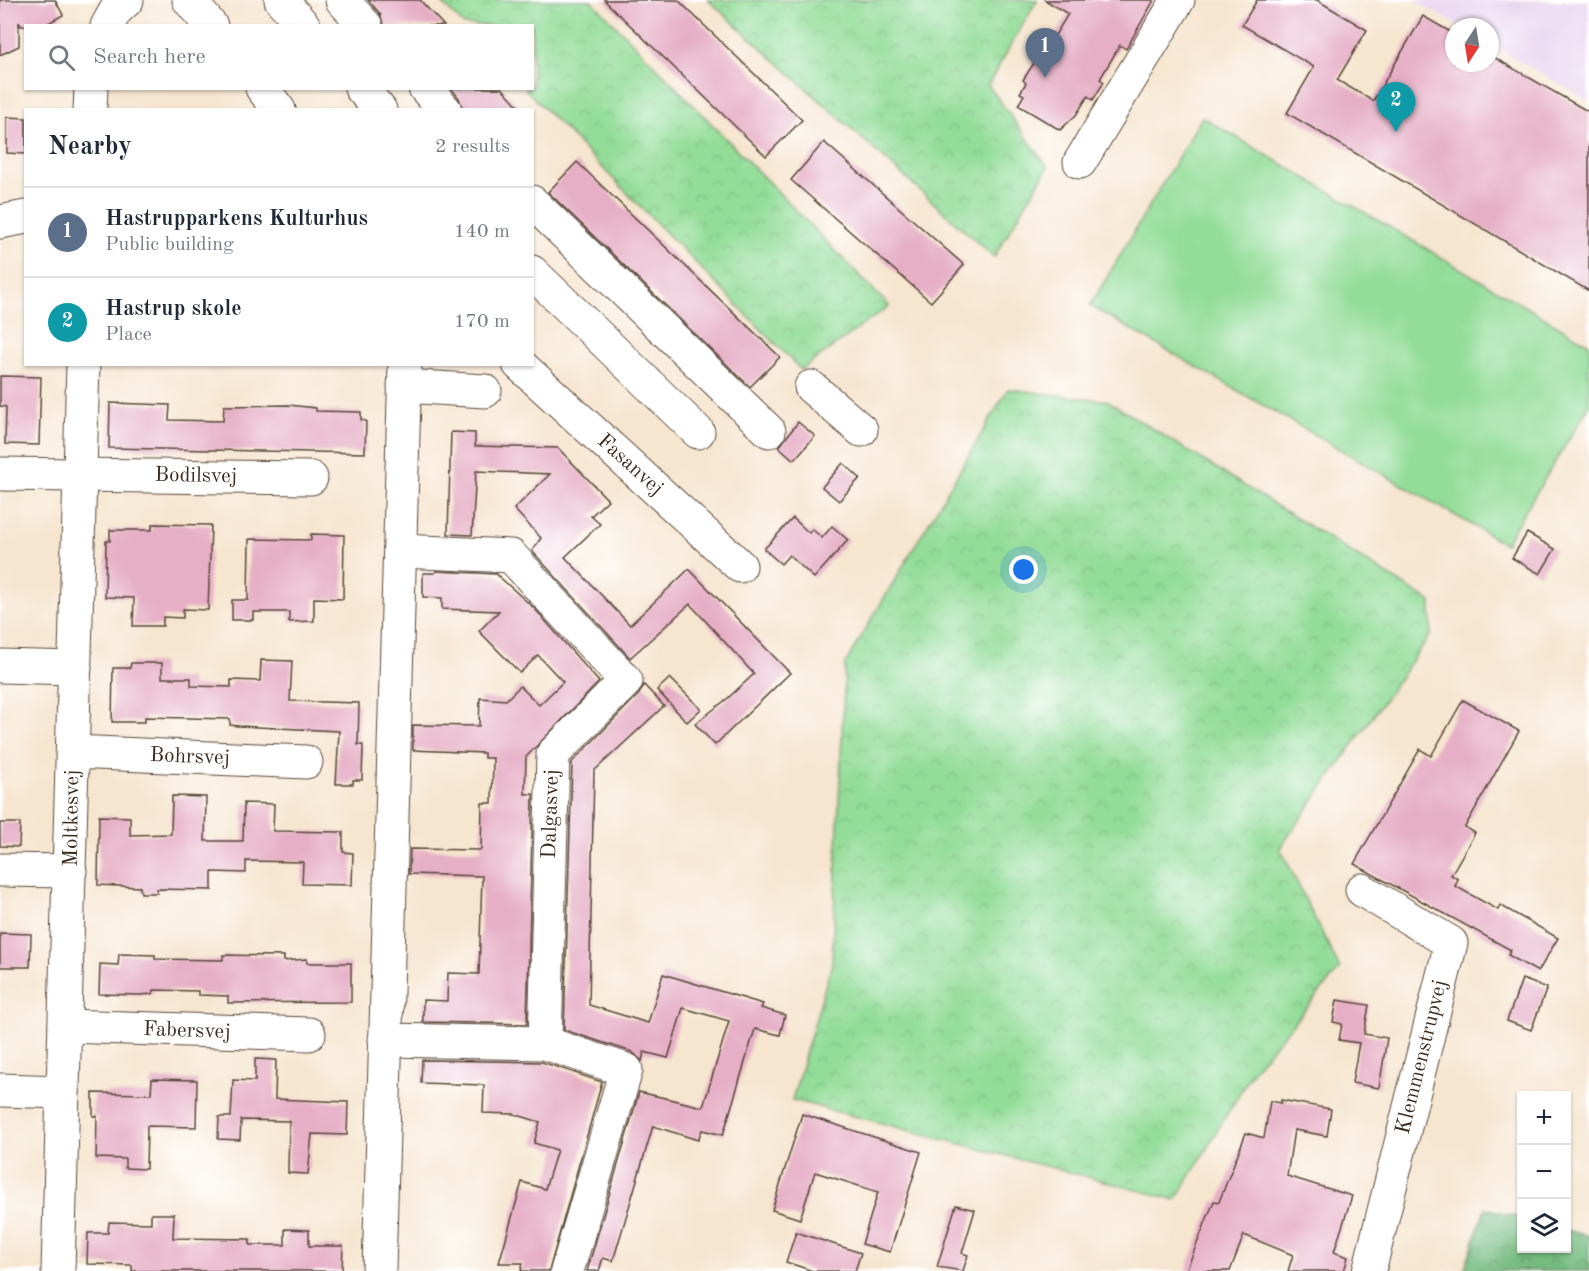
<!DOCTYPE html>
<html lang="en">
<head>
<meta charset="utf-8">
<style>
	:root { --surface:#fff; --page:#f2f2f3; --text:#1f2937; --muted:#747a83; --line:#e0e1e3; --accent:#db2777 }
	body { margin:0; font-family:"Old Standard TT",serif; background:var(--page); color:var(--text) }
	.controls { position:absolute; right:18px; bottom:18px; display:grid; overflow:hidden; border-radius:0px; box-shadow:0 2px 4px #0004 }
	.controls button { width:54px; height:54px; display:grid; place-items:center; padding:0; border:0; border-bottom:2px solid var(--line); background:var(--surface); color:var(--text); font:30px sans-serif }
	.compass { position:absolute; left:1445px; top:18px; width:54px; height:54px; border-radius:50%; background:var(--surface); box-shadow:0 2px 4px #0004; rotate:192deg }
	.you { position:absolute; left:1024px; top:570px; width:21px; height:21px; margin:-15px; border:4px solid #fff; border-radius:50%; background:#1a73e8; box-shadow:0 0 0 9px #1a73e833 }
	.badge { display:grid; place-items:center; width:39px; height:39px; border-radius:50%; background:var(--accent); color:#fff; font-size:20px; font-weight:700 }
	.pin { position:absolute; translate:-50% -50px; filter:drop-shadow(0 2px 3px #0008) }
	.pin::after { content:''; position:absolute; top:32px; width:21px; height:18px; background:inherit; clip-path:polygon(0 0,100% 0,50% 100%) }
	.list { margin:0; padding:0; list-style:none }
	h2 { display:flex; justify-content:space-between; align-items:center; height:78px; margin:0; padding:0 24px; font-size:26px }
	h2 small { font-size:20px; font-weight:400; color:var(--muted) }
	.list li { display:grid; grid-template-columns:39px 1fr auto; gap:18px; align-items:center; box-sizing:border-box; height:90px; padding:0 24px; border-top:2px solid var(--line) }
	.list b { display:block; font-size:22px; white-space:nowrap }
	.list p { margin:0; font-size:20px; white-space:nowrap; color:var(--muted) }
	.list em { font-size:20px; font-style:normal; color:var(--muted) }
	.icon { flex:none; width:33px; height:33px; fill:none; stroke:currentColor; stroke-width:2; stroke-linecap:round; stroke-linejoin:round }
	.map { position:relative; flex:none; width:1589px; height:1271px; overflow:hidden }
	.search { position:absolute; background:var(--surface); box-shadow:0 2px 4px #0004; left:24px; top:24px; width:510px; height:66px; display:flex; align-items:center; gap:15px; box-sizing:border-box; padding:0 21px; border-radius:0px; color:var(--muted); font-size:22px }
	.panel { position:absolute; background:var(--surface); box-shadow:0 2px 4px #0004; left:24px; top:108px; width:510px; height:258px; border-radius:0px }
	.map>svg:first-child { display:block }
</style>
</head>
<body>
<div class="map">
<svg width="1589" height="1271" viewBox="0 0 1589 1271">
	<defs>
		<pattern id="forest-crowns" width="20" height="18" patternUnits="userSpaceOnUse" patternTransform="scale(1.5)"><rect width="20" height="18" fill="#76bc81"/><path d="M2 6a3 3 0 1 1 6 0M12 15a3 3 0 1 1 6 0" fill="none" stroke="#629969"/></pattern>
		<pattern id="park-crowns" width="20" height="18" patternUnits="userSpaceOnUse" patternTransform="scale(1.5)"><rect width="20" height="18" fill="#93dd99"/><path d="M2 6a3 3 0 1 1 6 0M12 15a3 3 0 1 1 6 0" fill="none" stroke="#80be83"/></pattern>
	</defs>
	<rect width="100%" height="100%" fill="#fff"/>
	<filter id="ink" filterUnits="userSpaceOnUse"><feTurbulence type="fractalNoise" baseFrequency=".0167" numOctaves="2"/><feDisplacementMap in="SourceGraphic" scale="12" xChannelSelector="R" yChannelSelector="G"/><feConvolveMatrix kernelMatrix="1 2 1 2 8 2 1 2 1" color-interpolation-filters="sRGB"/></filter>
	<filter id="wash" filterUnits="userSpaceOnUse"><feTurbulence type="fractalNoise" baseFrequency=".008" numOctaves="4" result="noise"/><feDisplacementMap in="SourceGraphic" scale="24" xChannelSelector="R" yChannelSelector="G"/><feGaussianBlur stdDeviation="1.35" result="paint"/><feColorMatrix in="noise" values="0 0 0 0 0 0 0 0 0 0 0 0 0 0 0 0 0 1.4 0 .05"/><feComposite in="paint" operator="in"/></filter>
	<g filter="url(#wash)">
		<rect width="100%" height="100%" fill="#f6e5cf"/>
		<path fill="#e7d2ef" d="M1414,0L1589,1V101L1490,44V27H1461Z"/>
		<path fill="#93dd99" stroke="#67845c" stroke-width="1.5" d="M1202,117L1589,344V406L1505,544L1090,306Z"/>
		<path fill="url(#forest-crowns)" stroke="#587350" stroke-width="1.5" d="M1485,1208L1521,1218L1522,1248H1566L1567,1230L1589,1236V1271H1464Z"/>
		<g fill="url(#park-crowns)" stroke="#67845c" stroke-width="1.5">
			<path d="M439,0H591L889,306L801,370L525,89L532,88V26L464,25Z"/>
			<path d="M708,0H1037L988,85L1048,167L994,257Z"/>
			<path d="M1008,389L1108,401L1431,602V634L1280,848L1340,969L1254,1069L1176,1200L792,1100L832,963L845,664Z"/>
		</g>
		<g id="blocks">
			<g fill="#e6afc6">
				<path d="M0,0H55L63,15L43,26H21L19,22V46L0,55Z"/>
				<path d="M368,0H420L444,26H384L380,14Z"/>
				<path d="M604,0H678L802,120L766,156Z"/>
				<path d="M1045,0H1154L1126,49L1120,45L1100,79L1104,82L1093,100L1088,96L1076,115L1060,130L1018,105L1024,95L1020,93L1026,83L1023,80L1034,63L1037,65L1068,14Z"/>
				<path d="M1257,0H1317L1367,30L1337,80L1373,101L1423,16L1454,34V63H1490V55L1589,112V291L1287,113L1314,67L1242,25Z"/>
				<path d="M451,88H502L522,110H463L459,98Z"/>
				<path d="M7,117L26,118V154L7,153Z"/>
				<path d="M824,142L964,265L931,302L791,180Z"/>
				<path d="M577,162L780,357L750,387L548,192Z"/>
				<path d="M0,376L41,377L39,445L5,444L6,407L0,406Z"/>
				<path d="M110,403L170,405L169,420L223,421L224,406L288,405L316,408V411L361,412V420L366,421L365,453L109,448Z"/>
				<path d="M798,422L815,436L794,460L779,447Z"/>
				<path d="M451,432L475,433V446L558,448L608,500L591,516L600,524L565,557L630,625L689,569L790,673L715,745L695,724L728,698L754,674L690,604L630,658L532,551L541,538L514,509L550,474L476,471L472,535L448,534Z"/>
				<path d="M843,463L860,478L839,501L822,487Z"/>
				<path d="M793,518L809,533L812,529L822,538L832,526L848,540L814,578L789,555L781,564L764,549Z"/>
				<path d="M152,524L211,525L208,610L183,609V618L163,617V626H133L134,598L105,597L106,541H110V530H152Z"/>
				<path d="M1527,533L1555,549L1540,574L1512,558Z"/>
				<path d="M311,534L344,535L343,599L314,598V621L289,622V612H253V620H232V600H248L249,539L311,540Z"/>
				<path d="M436,571L496,574L534,608L599,682L526,757L525,794H533L527,1024L423,1022V1000L447,1001L448,973L479,974L482,876L409,874L410,849L481,850L482,803H492L493,758H484V753L413,750V725L479,726L480,698L506,700L520,686L539,705L563,682L538,655L520,673L479,631L499,611L442,609V598L423,597V573H435Z"/>
				<path d="M261,660L292,661L290,701L359,703L358,745H363L362,780H353V784H336L339,731L239,726L230,725V719L145,717V722H112L113,668H130L131,663H162V678H191V686L231,687V680L260,681Z"/>
				<path d="M670,678L701,709L687,722L657,690Z"/>
				<path d="M644,685L664,706L594,771L589,1005L648,1023L663,974L763,1004L761,1008L785,1015L780,1035L755,1029L723,1135L702,1130L698,1140L653,1126L613,1261L603,1258L599,1271H587L639,1092L703,1107L729,1021L683,1008L668,1058L644,1052L642,1061L632,1052L564,1030L572,762L639,694Z"/>
				<path d="M1463,700L1519,731L1465,827L1475,833L1451,875L1458,879L1455,886L1498,910L1500,905L1558,938L1538,972L1508,955L1511,950L1354,864L1420,749L1431,756Z"/>
				<path d="M172,796L206,797L205,841H243L244,803L274,804L273,831L343,832V852L353,853L352,885L302,884L303,862L246,861V873L212,872V890L157,889V893H141L140,887L98,885L99,816L130,817V835L171,834Z"/>
				<path d="M0,823H20L19,847L0,846Z"/>
				<path d="M0,933L31,934L30,967H0Z"/>
				<path d="M119,954L155,955V959L223,960V955L284,956V961L307,959V963H351V1002L228,1003V996L198,995V991L154,990L153,994L140,995L99,994L100,964L118,965Z"/>
				<path d="M1522,979L1547,988L1531,1030L1507,1021Z"/>
				<path d="M1337,1000L1369,1005L1364,1034L1387,1038L1379,1088L1352,1083L1359,1043L1339,1040L1342,1024L1333,1022Z"/>
				<path d="M255,1059L276,1060L275,1099L348,1102L347,1135L312,1134L308,1174L288,1173L289,1121L241,1120L240,1140L218,1139L219,1117H231L233,1080L255,1081Z"/>
				<path d="M422,1060L542,1062L602,1082L549,1271H521L523,1263H499L522,1182L545,1189L556,1153L557,1150L534,1143L540,1122L514,1114L483,1113L484,1085L421,1083Z"/>
				<path d="M152,1079L197,1080L196,1127L147,1126L146,1169L125,1168V1159L96,1158L97,1116H93V1093L151,1094Z"/>
				<path d="M1281,1100L1331,1109L1327,1136L1294,1130L1287,1176L1352,1196L1334,1252L1348,1257L1344,1271H1288L1293,1255L1244,1235L1230,1271H1186L1214,1201L1219,1202L1246,1133L1264,1138L1270,1101L1281,1103Z"/>
				<path d="M802,1114L921,1152L890,1252L862,1244L878,1192L815,1172L800,1219L772,1210Z"/>
				<path d="M956,1205L975,1210L962,1253L968,1255L963,1271L937,1267Z"/>
				<path d="M151,1214H174L173,1238L250,1239V1245H285V1229L309,1230V1246H343L342,1271H132V1265L87,1264L88,1233H108L109,1222L151,1223Z"/>
				<path d="M796,1232L861,1253L855,1271H813L786,1262Z"/>
			</g>
		</g>
	</g>
	<g filter="url(#ink)">
		<use href="#blocks" fill-opacity="0" stroke="#574639" stroke-width="1.5"/>
		<g fill="none" stroke-linecap="round" stroke-linejoin="round">
			<g stroke="#574639" stroke-width="35">
				<g id="minor">
					<path d="M189,0L211,26"/>
					<path d="M281,0L304,26"/>
					<path d="M342,0L366,26"/>
					<path d="M107,26L116,10L127,0"/>
					<path d="M262,88L279,110"/>
					<path d="M361,88L380,110"/>
					<path d="M425,88L445,110"/>
					<path d="M90,110L91,88"/>
					<path d="M1080,162L1178,0"/>
					<path d="M532,202L769,431"/>
					<path d="M0,222L26,217"/>
					<path d="M532,272L698,432"/>
					<path d="M519,364L740,566"/>
					<path d="M404,386L485,391"/>
					<path d="M811,387L861,430"/>
					<path d="M0,474L311,478"/>
					<path d="M0,666L75,668"/>
					<path d="M73,752L306,762"/>
					<path d="M0,870L70,871"/>
					<path d="M1362,890L1451,943L1369,1271"/>
					<path d="M65,1026L309,1034"/>
					<path d="M385,1040L545,1043L553,754L626,681L511,556L401,551"/>
					<path d="M545,1043L626,1070L567,1271"/>
					<path d="M0,1090L63,1092"/>
					<path d="M58,1271L83,364"/>
					<path d="M379,1271L405,364"/>
				</g>
			</g>
			<use href="#minor" stroke="#fff" stroke-width="33"/>
		</g>
	</g>
	<g text-anchor="middle" dominant-baseline="central" stroke-width="6" stroke-linejoin="round" paint-order="stroke">
		<g font-size="21" fill="#3b2a1e" stroke="#fff">
			<text transform="translate(630 465) rotate(42)">Fasanvej</text>
			<text transform="translate(196 476) rotate(1)">Bodilsvej</text>
			<text transform="translate(190 757) rotate(2)">Bohrsvej</text>
			<text transform="translate(551 814) rotate(-88)">Dalgasvej</text>
			<text transform="translate(72 818) rotate(-89)">Moltkesvej</text>
			<text transform="translate(187 1031) rotate(2)">Fabersvej</text>
			<text transform="translate(1422 1057) rotate(-76)">Klemmenstrupvej</text>
		</g>
	</g>
</svg>
<div class="controls">
<button>+</button>
<button>−</button>
<button><svg class="icon" aria-label="layers" viewBox="0 0 24 24"><path d="M12 4l9 5-9 5-9-5zM3 14l9 5 9-5"/></svg></button>
</div>
<svg class="compass" viewBox="-18 -18 36 36"><path d="M0-13l5 13h-10z" fill="#e53935"/><path d="M0 13l5-13h-10z" fill="#747a83"/></svg>
<div class="you"></div>
<div class="pin badge" style="left:1045px;top:78px;background:#5c6f8a">1</div>
<div class="pin badge" style="left:1396px;top:132px;background:#0f9aa8">2</div>
<div class="search"><svg class="icon" aria-label="search" viewBox="0 0 24 24"><circle cx="10" cy="10" r="6"/><path d="M15 15l6 6"/></svg>Search here</div>
<section class="panel">
<h2>Nearby<small>2 results</small></h2>
<ul class="list">
<li><span class="badge" style="background:#5c6f8a">1</span><div><b>Hastrupparkens Kulturhus</b><p>Public building</p></div><em>140 m</em></li>
<li><span class="badge" style="background:#0f9aa8">2</span><div><b>Hastrup skole</b><p>Place</p></div><em>170 m</em></li>
</ul>
</section>
</div>
</body>
</html>
